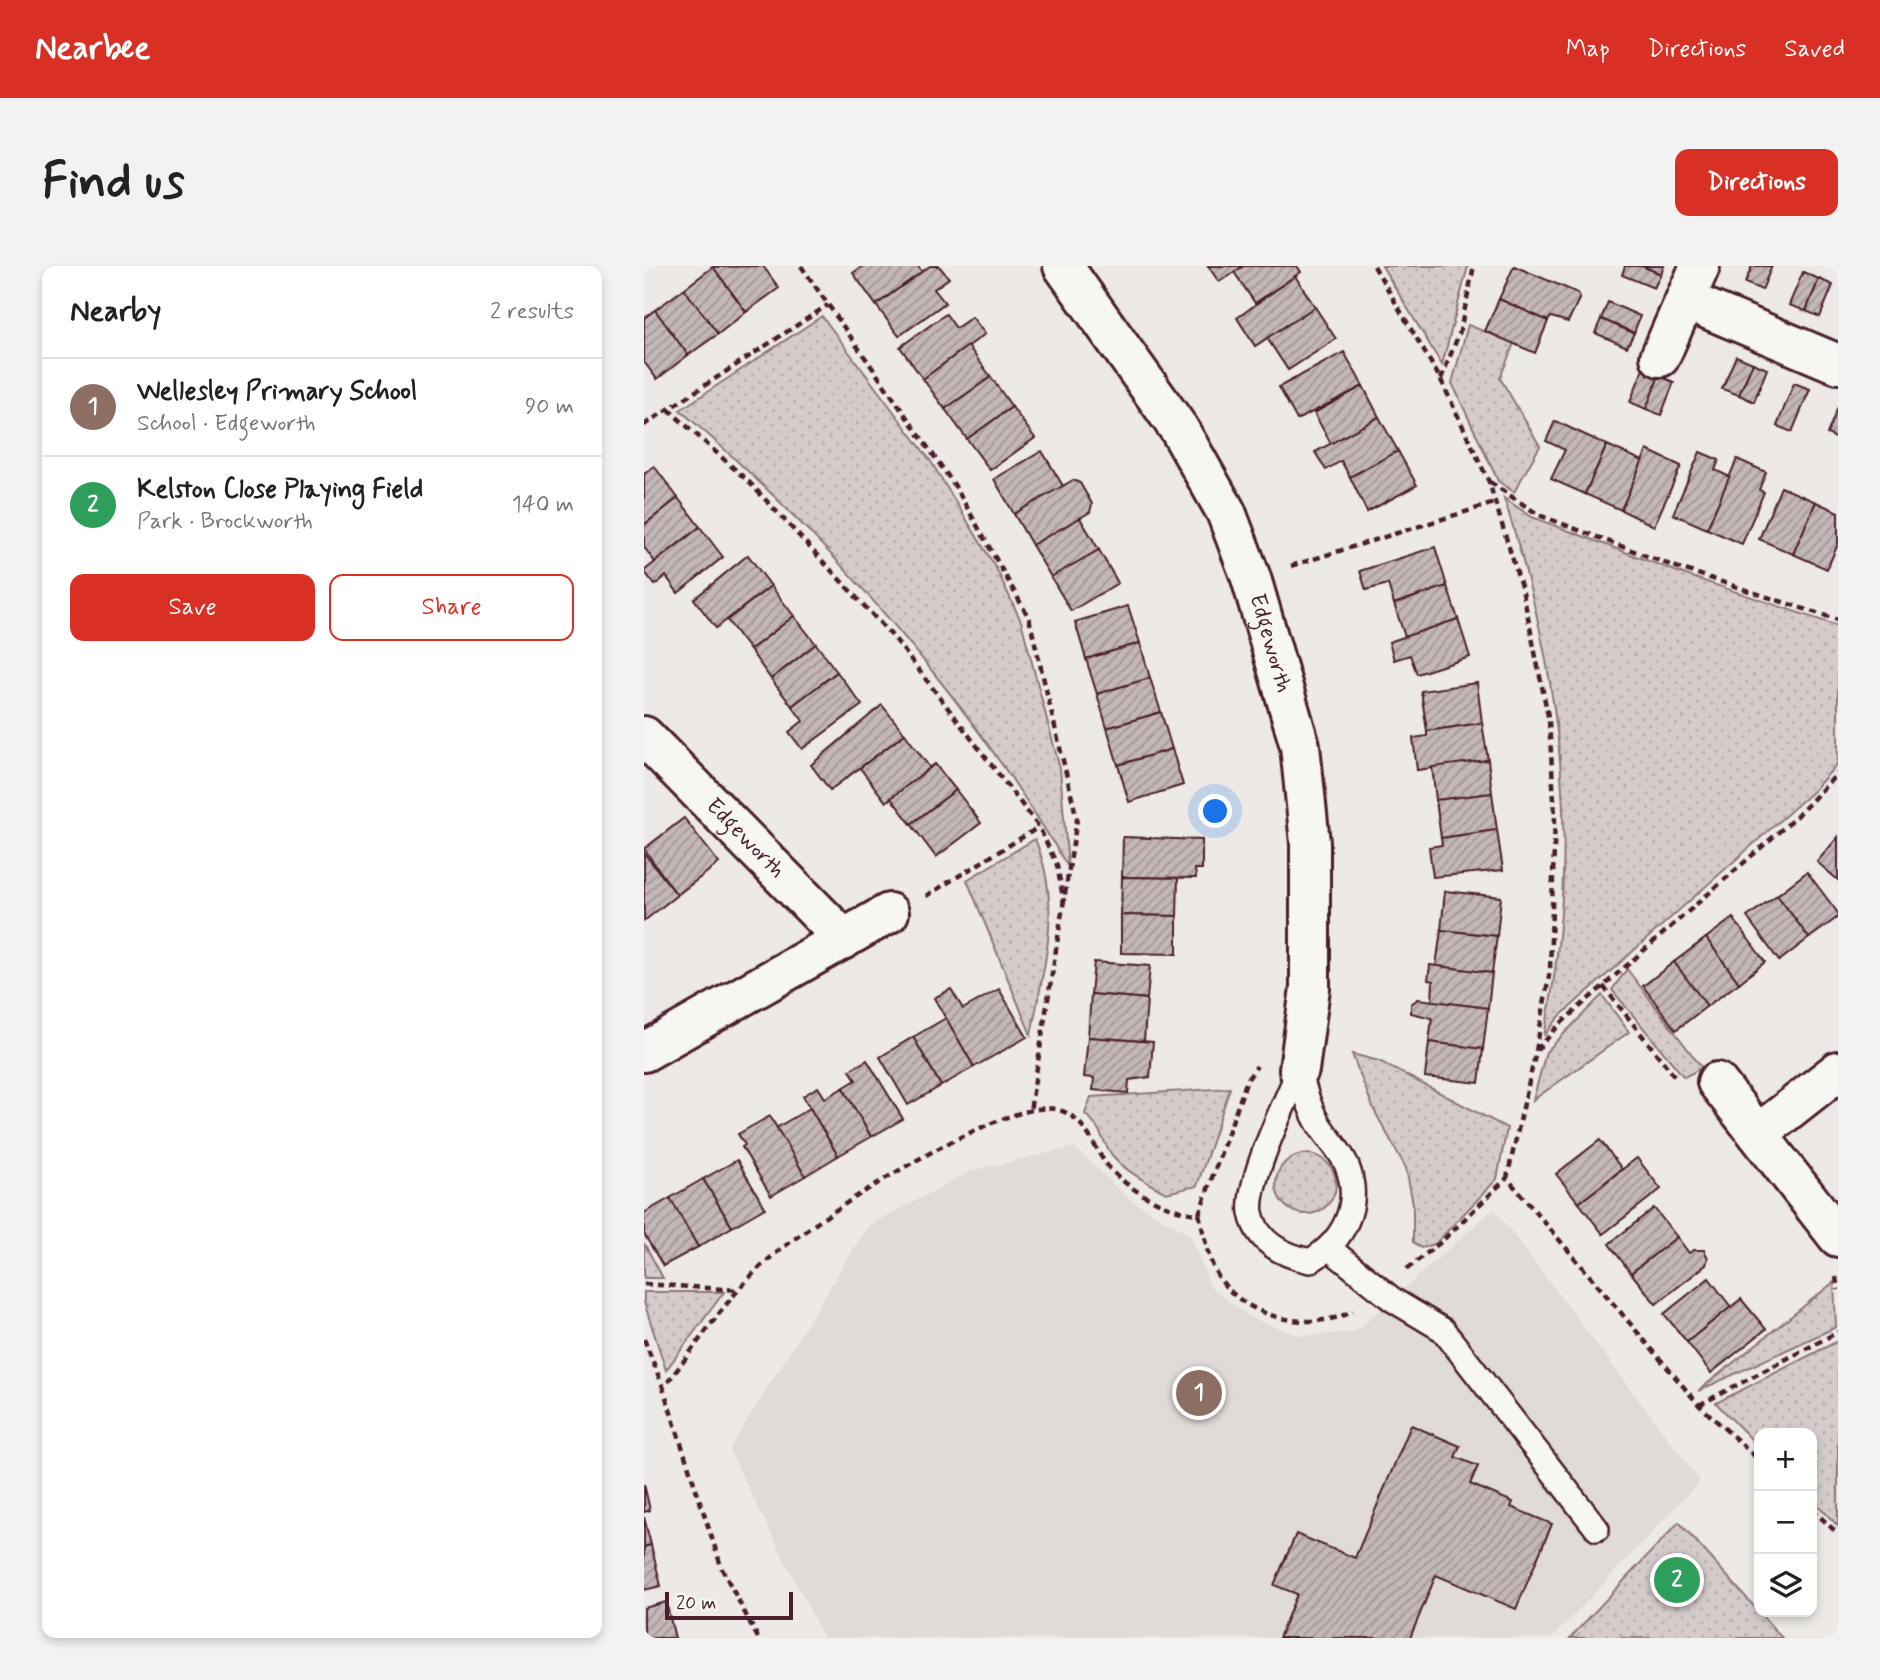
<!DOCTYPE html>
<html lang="en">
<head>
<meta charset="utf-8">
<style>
	:root { --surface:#fff; --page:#f2f2f2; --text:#222; --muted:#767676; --line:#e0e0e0; --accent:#d93025 }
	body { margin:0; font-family:Mynerve,sans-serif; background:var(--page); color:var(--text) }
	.controls { position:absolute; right:21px; bottom:21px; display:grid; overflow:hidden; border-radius:14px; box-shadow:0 4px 10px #0003 }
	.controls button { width:63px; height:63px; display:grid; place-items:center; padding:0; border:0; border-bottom:2px solid var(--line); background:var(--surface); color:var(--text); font:35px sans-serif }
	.scale { position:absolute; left:21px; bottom:18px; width:128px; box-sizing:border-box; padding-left:7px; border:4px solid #4a1f2b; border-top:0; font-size:19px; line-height:24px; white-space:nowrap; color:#4a1f2b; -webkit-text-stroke:5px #f6f6f2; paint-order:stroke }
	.you { position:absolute; left:572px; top:546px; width:24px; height:24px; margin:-18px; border:5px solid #fff; border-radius:50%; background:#1a73e8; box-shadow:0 0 0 10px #1a73e833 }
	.badge { display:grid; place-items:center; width:46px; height:46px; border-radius:50%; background:var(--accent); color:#fff; font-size:23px; font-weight:700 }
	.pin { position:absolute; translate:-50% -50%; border:4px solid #fff; box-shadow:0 2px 7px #0006 }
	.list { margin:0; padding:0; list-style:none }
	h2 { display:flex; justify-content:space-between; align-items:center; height:91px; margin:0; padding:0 28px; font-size:30px }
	h2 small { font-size:23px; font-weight:400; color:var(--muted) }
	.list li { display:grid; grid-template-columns:46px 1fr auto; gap:21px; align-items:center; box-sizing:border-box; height:98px; padding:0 28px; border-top:2px solid var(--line) }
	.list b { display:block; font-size:26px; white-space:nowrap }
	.list p { margin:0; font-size:23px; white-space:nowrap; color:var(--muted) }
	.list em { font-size:23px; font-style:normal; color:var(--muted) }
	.actions { display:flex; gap:14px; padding:21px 28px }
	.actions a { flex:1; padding:16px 0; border:2px solid var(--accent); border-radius:14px; text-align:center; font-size:24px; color:var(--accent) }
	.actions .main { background:var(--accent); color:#fff }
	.icon { flex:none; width:38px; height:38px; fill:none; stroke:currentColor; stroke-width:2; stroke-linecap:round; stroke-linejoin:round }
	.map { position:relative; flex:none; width:1194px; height:1372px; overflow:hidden; border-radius:14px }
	header { display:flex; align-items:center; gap:42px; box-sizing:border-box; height:98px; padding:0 35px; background:var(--accent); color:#fff }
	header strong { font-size:33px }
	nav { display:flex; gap:38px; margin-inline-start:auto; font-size:24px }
	.intro { display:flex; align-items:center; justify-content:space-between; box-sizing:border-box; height:168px; padding:0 42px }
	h1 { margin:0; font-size:49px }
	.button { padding:18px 32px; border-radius:14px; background:var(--accent); color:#fff; font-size:24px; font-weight:700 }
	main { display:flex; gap:42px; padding:0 42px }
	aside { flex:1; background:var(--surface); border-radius:14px; box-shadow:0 4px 10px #0003 }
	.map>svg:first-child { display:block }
</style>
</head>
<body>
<header>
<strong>Nearbee</strong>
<nav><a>Map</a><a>Directions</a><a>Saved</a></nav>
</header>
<div class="intro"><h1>Find us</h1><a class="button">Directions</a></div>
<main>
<aside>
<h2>Nearby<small>2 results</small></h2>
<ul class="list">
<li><span class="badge" style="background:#8d6e63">1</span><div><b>Wellesley Primary School</b><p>School · Edgeworth</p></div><em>90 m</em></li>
<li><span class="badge" style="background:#2e9e5b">2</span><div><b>Kelston Close Playing Field</b><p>Park · Brockworth</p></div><em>140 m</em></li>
</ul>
<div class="actions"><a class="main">Save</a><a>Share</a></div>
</aside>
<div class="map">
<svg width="1194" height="1372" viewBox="0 0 1194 1372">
	<defs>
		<pattern id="green-dots" width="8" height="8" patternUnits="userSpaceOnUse" patternTransform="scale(1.75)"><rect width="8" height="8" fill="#d4cbca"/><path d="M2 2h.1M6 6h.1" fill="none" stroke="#b8aeae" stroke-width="1.8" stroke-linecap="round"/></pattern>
		<pattern id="building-hatch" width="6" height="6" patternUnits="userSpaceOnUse" patternTransform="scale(1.75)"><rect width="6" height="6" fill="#c4b7b7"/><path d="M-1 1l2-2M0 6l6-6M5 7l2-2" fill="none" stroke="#a19495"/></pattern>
	</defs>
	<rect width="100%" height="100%" fill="#ece9e6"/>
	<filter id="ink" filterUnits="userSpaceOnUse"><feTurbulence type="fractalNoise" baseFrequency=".0143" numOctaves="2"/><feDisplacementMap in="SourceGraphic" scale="14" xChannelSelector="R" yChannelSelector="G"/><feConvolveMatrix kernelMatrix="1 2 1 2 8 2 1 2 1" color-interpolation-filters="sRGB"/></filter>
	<g filter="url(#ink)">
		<path fill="#e0dad8" d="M430,881L486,934L546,969L567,1022L607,1052L656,1070L711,1066L850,943L1056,1215L908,1372H180L85,1184L224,960L327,905Z"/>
		<g fill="url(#green-dots)" stroke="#8f757a" stroke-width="2">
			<path d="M738,0H824L798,99Z"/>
			<path d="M178,50L286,194L352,302L377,355L416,503L424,601C322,429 187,274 36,144Z"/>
			<path d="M824,59L870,77L856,112L896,180L870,226L854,215L808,117Z"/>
			<path d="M860,232L888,251L1042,309L1194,360V497L1169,525L915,751L900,770C938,582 919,414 860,232Z"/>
			<path d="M391,573C419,642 400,698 387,769L323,614Z"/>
			<path d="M983,703L1058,802L1040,811L968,724Z"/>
			<path d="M958,729L985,766L889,834L902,786Z"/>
			<path d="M708,788L735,795L863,862L853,913L791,978L777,982L769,976V938L762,902L730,844Z"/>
			<path d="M586,822L553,920L522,927C504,917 482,906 468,889C458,875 456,859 441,848L447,831Z"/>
			<circle cx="662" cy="918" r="30"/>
			<path d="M0,977L19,1012H0Z"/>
			<path d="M1190,1016L1192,1061L1054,1125Z"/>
			<path d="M0,1026H80L22,1104L0,1036Z"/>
			<path d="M1194,1075V1260L1168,1233V1167H1115V1181L1072,1137Z"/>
			<path d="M1035,1256L1138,1372H926Z"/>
		</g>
		<g fill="url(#building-hatch)" stroke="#4a1f2b" stroke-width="2">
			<path d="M119,0L135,22L102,46L69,1Z"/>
			<path d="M219,0H274L278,6L232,39L209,7Z"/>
			<path d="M286,0H295L305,12L290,23L301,37L255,70L232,39Z"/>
			<path d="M564,0H600L575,16Z"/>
			<path d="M600,0H653L657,6L611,37L590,6Z"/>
			<path d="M870,0L934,27L936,31L924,56L907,51L904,55L855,33Z"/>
			<path d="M981,0H998L1017,8L1010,22L978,9Z"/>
			<path d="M998,0H1020L1017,8Z"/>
			<path d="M1108,0H1128L1118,24L1101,17Z"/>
			<path d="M69,1L102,46L74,68L40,23Z"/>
			<path d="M1159,6L1175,13L1162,45L1145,39Z"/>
			<path d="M651,10L671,41L611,80L593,52Z"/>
			<path d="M1175,13L1189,19L1176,51L1162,45Z"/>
			<path d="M40,23L74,68L44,89L11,44Z"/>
			<path d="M855,33L904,55L891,87L841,65Z"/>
			<path d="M964,36L996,50L990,67L957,53Z"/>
			<path d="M671,41L692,73L644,104L623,72Z"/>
			<path d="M11,44L44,89L13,113L0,96V52Z"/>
			<path d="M302,48L312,62L328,51L341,68L279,113L256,81Z"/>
			<path d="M957,53L990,67L983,81L951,67Z"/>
			<path d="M324,80L347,111L301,143L279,113Z"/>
			<path d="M700,86L719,120L653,154L635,121Z"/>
			<path d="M1092,90L1109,97L1095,129L1078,123Z"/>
			<path d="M1109,97L1123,103L1110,136L1095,129Z"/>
			<path d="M999,103L1015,110L1002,143L986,136Z"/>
			<path d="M1015,110L1030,116L1017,149L1002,143Z"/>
			<path d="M347,111L368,141L323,173L301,143Z"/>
			<path d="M1150,117L1166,123L1148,166L1133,160Z"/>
			<path d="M719,120L735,151L687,178L670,147Z"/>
			<path d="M368,141L391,172L346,204L323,173Z"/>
			<path d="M1194,141V173L1183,168Z"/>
			<path d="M735,151L754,185L706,211L697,195L682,204L671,186Z"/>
			<path d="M911,155L963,179L941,228L907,213L921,184L902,175Z"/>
			<path d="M963,179L999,195L977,244L941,228Z"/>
			<path d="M1003,184L1037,200L1010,260L977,244Z"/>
			<path d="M398,185L419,220L370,248L350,213Z"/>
			<path d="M754,185L773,219L723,246L706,211Z"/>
			<path d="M1056,186L1075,194L1071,204L1086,211L1063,263L1029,248Z"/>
			<path d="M1093,193L1122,206L1115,224L1120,226L1098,278L1063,263Z"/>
			<path d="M10,200L34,232L0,259V208Z"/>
			<path d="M429,214L436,217L448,238L446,246L388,279L370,248Z"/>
			<path d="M1137,221L1172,236L1149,288L1115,273Z"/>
			<path d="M34,232L56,261L11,296L0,281V259Z"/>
			<path d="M1172,236L1194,246V278L1183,303L1149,288Z"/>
			<path d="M436,252L455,284L407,311L388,279Z"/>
			<path d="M56,261L79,291L34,327L22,310L11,319L0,305Z"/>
			<path d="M791,281L803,320L750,338L744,318L722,324L716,305Z"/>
			<path d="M455,284L474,317L427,345L407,311Z"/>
			<path d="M104,289L127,320L72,362L50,333Z"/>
			<path d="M127,320L150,350L106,384L83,354Z"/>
			<path d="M803,320L814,353L761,371L750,338Z"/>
			<path d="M484,340L496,377L442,393L431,356Z"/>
			<path d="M150,350L172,378L127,413L106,384Z"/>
			<path d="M814,353L826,391L773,408L766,389L750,394L745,376Z"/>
			<path d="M496,377L506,412L453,428L442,393Z"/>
			<path d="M172,378L193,406L148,440L127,413Z"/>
			<path d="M193,406L218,439L158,483L145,466L159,455L148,440Z"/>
			<path d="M506,412L517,446L463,462L453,428Z"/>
			<path d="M833,417L838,457L783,465L777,425Z"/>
			<path d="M238,439L261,468L186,524L167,499Z"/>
			<path d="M517,446L528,483L474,499L463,462Z"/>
			<path d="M838,457L844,494L773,504L769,472L783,470V465Z"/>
			<path d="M261,468L286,502L242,536L216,502Z"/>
			<path d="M528,483L539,519L485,536L474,499Z"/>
			<path d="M844,494L848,527L792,534L788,501Z"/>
			<path d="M291,498L312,524L267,558L247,532Z"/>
			<path d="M312,524L337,557L292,591L267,558Z"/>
			<path d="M848,527L853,564L797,572L792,534Z"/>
			<path d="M40,552L75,597L33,629L0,583Z"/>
			<path d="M853,564L859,604L789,611L785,581L798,579L797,572Z"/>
			<path d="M479,571L558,574V603H551L552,612L478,611Z"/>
			<path d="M1194,571V614L1173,596Z"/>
			<path d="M0,587L33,629L0,655Z"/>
			<path d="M1163,606L1194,647V651L1165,672L1133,629Z"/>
			<path d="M478,611L534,612L533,650L477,649Z"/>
			<path d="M801,625L857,631L853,670L797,664Z"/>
			<path d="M1133,629L1165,672L1135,695L1103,651Z"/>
			<path d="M477,649L533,650V688L477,687Z"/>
			<path d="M1089,652L1121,696L1095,717L1062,672Z"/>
			<path d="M797,664L853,670L848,707L792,700Z"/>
			<path d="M1062,672L1095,717L1063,740L1030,696Z"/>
			<path d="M450,696L506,700L503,733L447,728Z"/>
			<path d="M1030,696L1063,740L1032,764L999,720Z"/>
			<path d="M786,699L848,707L844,742L788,735L789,715L784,714Z"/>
			<path d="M307,723L319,743L355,723L383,771L330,801L290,732Z"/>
			<path d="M447,728L503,733L500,775L444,771Z"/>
			<path d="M774,733L844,742L839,783L785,776L788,752L767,747V738Z"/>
			<path d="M302,752L330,801L297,820L269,771Z"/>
			<path d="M269,771L297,820L264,839L236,791Z"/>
			<path d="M444,771L509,776L506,811L485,814L484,827L449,824L450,812L440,811Z"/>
			<path d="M785,776L839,783L835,817L781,811Z"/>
			<path d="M223,794L259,853L227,871L199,822L212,814L206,804Z"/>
			<path d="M174,821L181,832L199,822L227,871L194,890L159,830Z"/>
			<path d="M166,842L194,890L161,910L132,862Z"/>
			<path d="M126,850L161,910L127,930L98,881L101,879L94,868Z"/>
			<path d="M956,874L978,903L935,937L912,908Z"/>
			<path d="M993,892L1017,923L959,968L935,937Z"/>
			<path d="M93,894L121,942L88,961L59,913Z"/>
			<path d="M59,913L88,961L54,981L26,932Z"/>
			<path d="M26,932L54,981L19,1000L0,968V947Z"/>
			<path d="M1010,942L1033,971L987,1007L965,978Z"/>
			<path d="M1033,971L1045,987L1050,984H1060L1064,992L1062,999L1012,1038L987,1007Z"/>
			<path d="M1065,1012L1087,1041L1043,1076L1020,1048Z"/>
			<path d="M1097,1033L1122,1063L1067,1107L1043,1076Z"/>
			<path d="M767,1159L816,1180L811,1191L834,1200L826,1218L869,1236L867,1241L908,1258L872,1343L792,1309L766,1372H635L653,1328L630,1319L652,1268L711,1292Z"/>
			<path d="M0,1218L6,1244L0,1246Z"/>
			<path d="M0,1251L7,1279L0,1281Z"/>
			<path d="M7,1279L17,1320L0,1324V1281Z"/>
			<path d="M22,1336L31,1372H0V1342Z"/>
		</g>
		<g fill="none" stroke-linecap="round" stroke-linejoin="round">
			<g stroke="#4a1f2b" stroke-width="28">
				<g id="service">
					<path d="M655,804C660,820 664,840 673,855C681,870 697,884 703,900C718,939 700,975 666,995C639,989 613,977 607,947C602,917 642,835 655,804Z"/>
					<path d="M686,983L749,1034L799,1064L953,1263"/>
				</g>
			</g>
			<g stroke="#4a1f2b" stroke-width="44">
				<g id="minor">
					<path id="s1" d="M419,0L535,163L582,246L607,312L656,480L666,577V722L655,804"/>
					<path d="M1042,34L1194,98"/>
					<path d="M1016,91L1056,0"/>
					<path id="s2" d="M0,470L200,673"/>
					<path d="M0,786L245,647"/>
					<path d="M1073,816L1194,971"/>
					<path d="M1114,868L1194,805"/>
				</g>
			</g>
			<g stroke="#4a1f2b" stroke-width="4.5" stroke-dasharray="7 5" stroke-linecap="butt">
				<path d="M157,0L311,220L385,352L433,553L386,845"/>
				<path d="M730,0L797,114L845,216L879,327L905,455L911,550L906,704L892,785L863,912L1055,1139L1115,1194"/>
				<path d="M797,113L816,65L830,0"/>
				<path d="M24,143L105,216L251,373L395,561L413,599L420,637"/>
				<path d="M0,159L184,39"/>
				<path d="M846,216L895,249L1029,300L1194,354"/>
				<path d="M647,300L850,237"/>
				<path d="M282,630L395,561"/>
				<path d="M959,720L1032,812"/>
				<path d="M893,784L916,758L1153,550L1194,507"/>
				<path d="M555,948C560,966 563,993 574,1010C600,1052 666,1067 709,1045"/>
				<path d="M763,1003L797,976L863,912"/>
				<path d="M1192,1011L1194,1024"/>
				<path d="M0,1018L95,1024"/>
				<path d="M0,1073L19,1121"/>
				<path d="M1055,1139L1194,1066"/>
				<path d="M1168,1243L1194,1268"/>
				<path d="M114,1372L78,1303L19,1122C51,1082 79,1037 115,1002C158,960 355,832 411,843C438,848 447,875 460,895C479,922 523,946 555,948L603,814L613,800"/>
			</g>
			<use href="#service" stroke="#f6f6f2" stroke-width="23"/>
			<use href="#minor" stroke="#f6f6f2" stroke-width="38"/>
		</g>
	</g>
	<g text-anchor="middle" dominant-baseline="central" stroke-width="7" stroke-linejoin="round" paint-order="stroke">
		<g font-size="23" fill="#4a1f2b" stroke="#f6f6f2">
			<text stroke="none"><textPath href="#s1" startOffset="434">Edgeworth</textPath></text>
			<text stroke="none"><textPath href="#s2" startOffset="144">Edgeworth</textPath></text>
		</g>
	</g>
</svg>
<div class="controls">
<button>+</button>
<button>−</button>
<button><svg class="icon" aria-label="layers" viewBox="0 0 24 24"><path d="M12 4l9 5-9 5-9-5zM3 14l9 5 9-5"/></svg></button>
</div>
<div class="scale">20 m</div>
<div class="you"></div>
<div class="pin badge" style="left:555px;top:1127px;background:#8d6e63">1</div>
<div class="pin badge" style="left:1033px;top:1314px;background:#2e9e5b">2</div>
</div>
</main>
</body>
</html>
